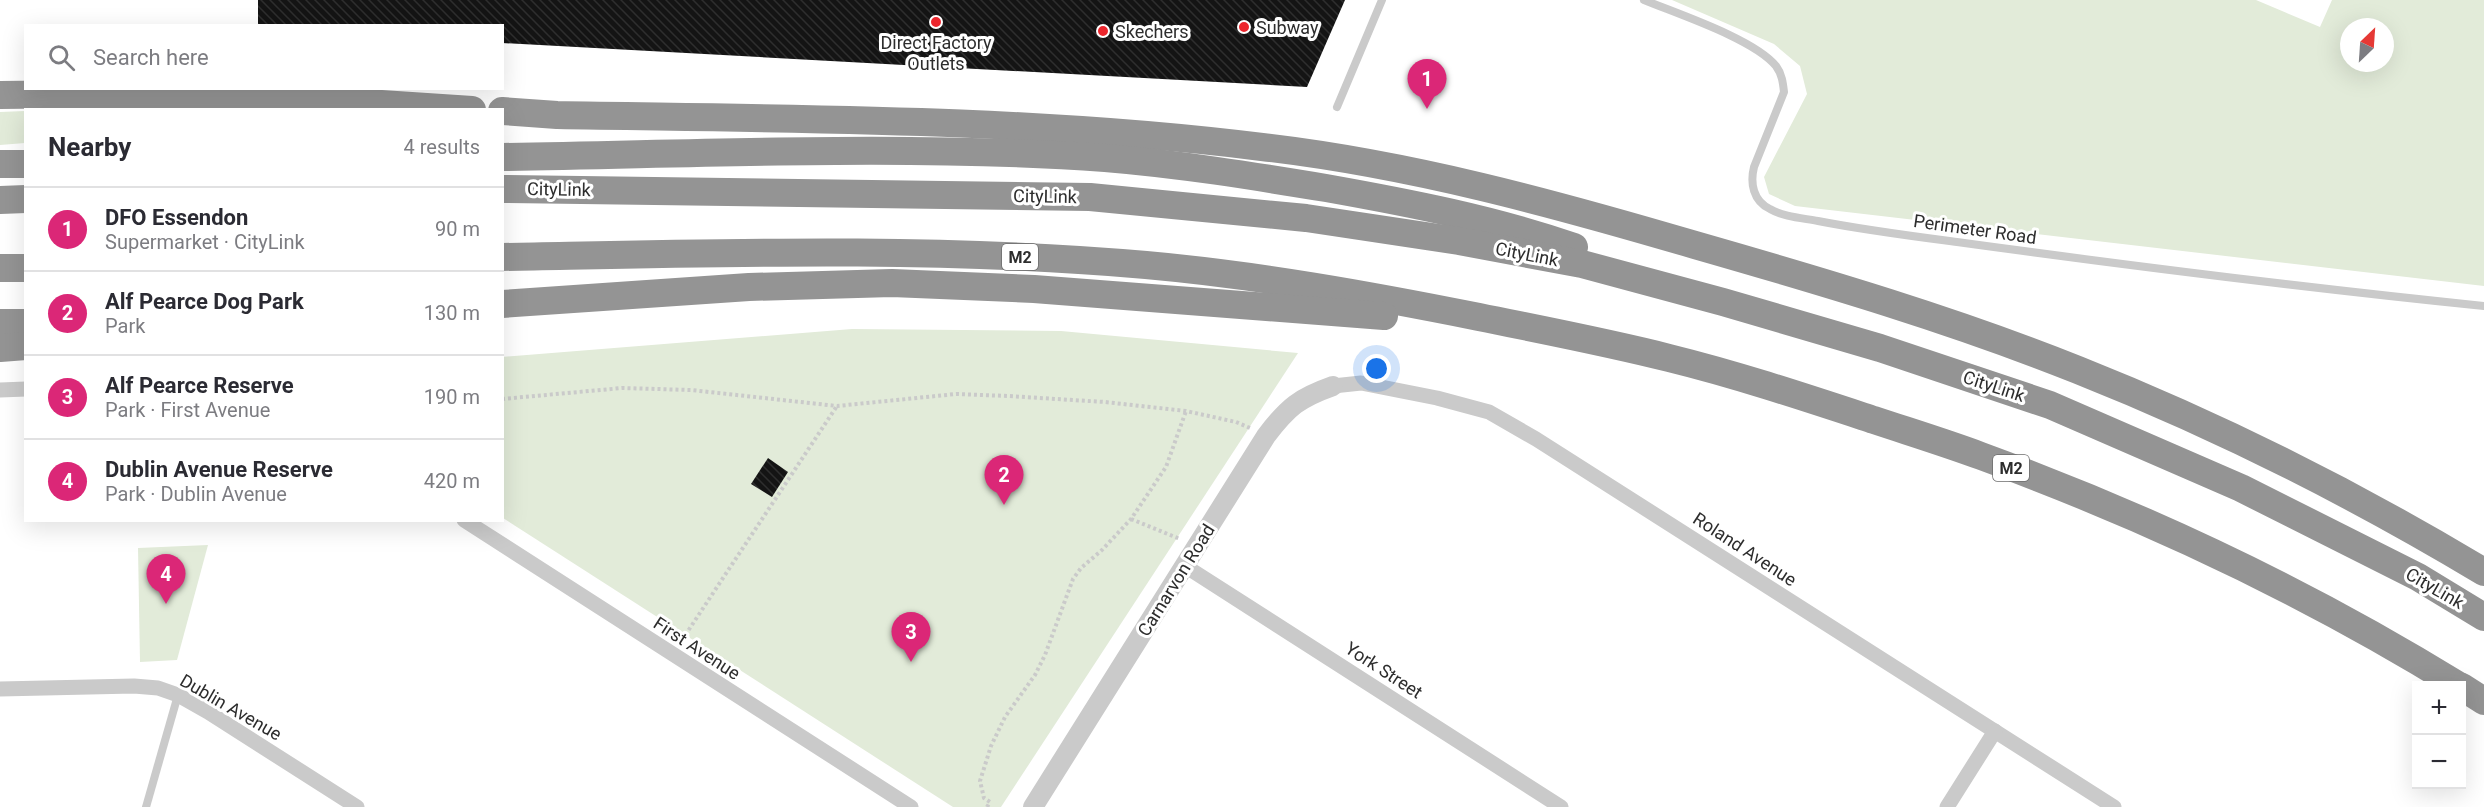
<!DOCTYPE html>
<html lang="en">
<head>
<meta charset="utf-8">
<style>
	:root { --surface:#fff; --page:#f7f7f7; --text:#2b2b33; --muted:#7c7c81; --line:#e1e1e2; --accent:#db2777 }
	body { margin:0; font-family:Roboto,sans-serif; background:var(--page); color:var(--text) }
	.controls { position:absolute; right:18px; bottom:18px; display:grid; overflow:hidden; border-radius:0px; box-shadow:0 6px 24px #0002 }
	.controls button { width:54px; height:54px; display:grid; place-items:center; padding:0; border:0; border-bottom:2px solid var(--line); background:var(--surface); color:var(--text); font:30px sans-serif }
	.compass { position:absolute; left:2340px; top:18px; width:54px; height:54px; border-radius:50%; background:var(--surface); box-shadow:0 6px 24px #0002; rotate:25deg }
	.you { position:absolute; left:1377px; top:369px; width:21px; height:21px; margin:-15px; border:4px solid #fff; border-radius:50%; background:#1a73e8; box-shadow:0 0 0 9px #1a73e833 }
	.badge { display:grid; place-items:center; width:39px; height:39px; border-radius:50%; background:var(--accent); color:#fff; font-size:20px; font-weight:700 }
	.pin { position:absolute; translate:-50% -50px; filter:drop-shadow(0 2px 3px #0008) }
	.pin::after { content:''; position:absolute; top:32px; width:21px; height:18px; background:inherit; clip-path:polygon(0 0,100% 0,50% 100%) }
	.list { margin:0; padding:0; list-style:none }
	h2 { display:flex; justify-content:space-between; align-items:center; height:78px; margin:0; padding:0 24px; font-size:26px }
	h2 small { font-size:20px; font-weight:400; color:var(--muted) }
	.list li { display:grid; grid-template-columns:39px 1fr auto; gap:18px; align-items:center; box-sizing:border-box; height:84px; padding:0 24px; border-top:2px solid var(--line) }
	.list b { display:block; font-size:22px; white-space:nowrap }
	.list p { margin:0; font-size:20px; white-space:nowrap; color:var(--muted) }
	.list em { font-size:20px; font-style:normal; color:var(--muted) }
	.icon { flex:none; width:33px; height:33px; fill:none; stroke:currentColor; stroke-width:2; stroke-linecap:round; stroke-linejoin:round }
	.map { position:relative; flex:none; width:2484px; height:807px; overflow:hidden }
	.search { position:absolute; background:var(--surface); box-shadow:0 6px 24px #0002; left:24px; top:24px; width:480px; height:66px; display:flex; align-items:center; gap:15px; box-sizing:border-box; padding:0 21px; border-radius:0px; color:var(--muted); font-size:22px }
	.panel { position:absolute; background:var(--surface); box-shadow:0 6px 24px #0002; left:24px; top:108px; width:480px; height:414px; border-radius:0px }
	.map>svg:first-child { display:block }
</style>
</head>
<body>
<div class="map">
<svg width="2484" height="807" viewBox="0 0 2484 807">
	<defs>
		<pattern id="building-back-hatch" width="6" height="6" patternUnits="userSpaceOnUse" patternTransform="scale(1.5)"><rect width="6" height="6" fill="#141414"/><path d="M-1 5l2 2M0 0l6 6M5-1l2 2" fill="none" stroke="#2e2e2e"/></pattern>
	</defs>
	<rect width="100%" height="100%" fill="#fff"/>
	<g fill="#e2ebd9" fill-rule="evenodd">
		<path d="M1672,0H2256L2320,27L2332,0H2484V286L1795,206L1769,194L1764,177L1807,94L1800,66L1774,44ZM2349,27H2385V63H2349Z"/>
		<path d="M25,111V143L0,145V112Z"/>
		<path d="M852,329L1061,331L1298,353L1001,807H953L503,518L502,357Z"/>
		<path d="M208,545L177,660L140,662L138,548Z"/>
	</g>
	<g fill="url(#building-back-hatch)">
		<path d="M258,0H1345L1307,87L502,43V26H258Z"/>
		<path d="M768,458L788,472L772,497L751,484Z"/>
	</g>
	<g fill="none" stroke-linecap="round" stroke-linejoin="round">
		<g stroke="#cacaca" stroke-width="4" stroke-dasharray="3 3" stroke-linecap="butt">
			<path d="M502,399L622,388L691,390L837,406L956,394L1008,396L1105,402L1186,411L1236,422L1250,428"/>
			<path d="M1131,519L1180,539"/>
			<path d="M682,640L837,406"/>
			<path d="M987,807L990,802L984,798L980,781L991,746L1005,717L1035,675L1045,655L1073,579L1081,568L1102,550L1131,519L1166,467L1186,411"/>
		</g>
		<g stroke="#cacaca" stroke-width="8">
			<path d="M1644,0C1678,14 1754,39 1776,66C1782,74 1783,83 1784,92L1754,167C1750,183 1753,201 1770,209C1784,217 1802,218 1818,221C1864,230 1911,236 1957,242C2132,266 2308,288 2484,306"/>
			<path d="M1337,107L1382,0"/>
			<path d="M146,807L178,695"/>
		</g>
		<g stroke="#cacaca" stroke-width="15">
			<path d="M1333,386L1361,383L1437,398L1489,412L1536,439L2114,807"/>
			<path d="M0,390L26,389"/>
			<path d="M464,520L911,807"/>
			<path d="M1185,566L1561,807"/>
			<path d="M0,689L134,686L158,688L178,695L208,712L357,807"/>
			<path d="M1947,807L1995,731"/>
		</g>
		<path stroke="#cacaca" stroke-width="20" d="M1033,807L1266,436C1288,407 1299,398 1333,386"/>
		<g stroke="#949494" stroke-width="28">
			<path d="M0,95L88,94L351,102L472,110"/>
			<path d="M502,111L557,115C793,119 1029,118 1262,147C1410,164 1552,203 1695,245C1824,282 1953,320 2078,370C2219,426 2354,494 2484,572"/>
			<path d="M502,157C703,154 905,144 1105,158C1179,164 1253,176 1326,188C1410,203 1493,219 1574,247"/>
			<path d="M0,164H26"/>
			<path d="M502,189L1090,197L1306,218L1459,241L1582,264L1723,302L1880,348L2050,405L2241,488L2418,577L2484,617"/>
			<path d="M0,200L26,199"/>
			<path d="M502,257C717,253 932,246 1146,265C1258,275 1369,295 1479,317C1542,330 1606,342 1669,358C1738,375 1807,398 1874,420C1910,432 1946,443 1981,456C2145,516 2310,594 2459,686"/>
			<path d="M0,268H26"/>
			<path d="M502,304L749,287L892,283L1034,289L1384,316"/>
			<path d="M0,323H26"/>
			<path d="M0,348L26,346"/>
			<path d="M2462,687L2484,701"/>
		</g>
	</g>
	<g fill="#ec262d" stroke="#fff" stroke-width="2">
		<circle cx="936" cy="22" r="6"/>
		<circle cx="1244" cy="27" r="6"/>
		<circle cx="1103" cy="31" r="6"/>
	</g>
	<g text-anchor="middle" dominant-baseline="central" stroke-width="6" stroke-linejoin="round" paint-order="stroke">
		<g fill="#fff" stroke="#6c6c6c" stroke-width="1.5">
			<rect x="1002" y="244" width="36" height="26" rx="4.5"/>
			<rect x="1993" y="455" width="36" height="26" rx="4.5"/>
		</g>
		<g font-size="16" font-weight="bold" fill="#2d2d2d">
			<text x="1020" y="257">M2</text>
			<text x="2011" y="468">M2</text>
		</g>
		<g font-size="18" fill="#2d2d2d" stroke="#fff" text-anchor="start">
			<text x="1256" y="27">Subway</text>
			<text x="1115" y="31">Skechers</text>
			<text x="936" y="42" text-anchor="middle">Direct Factory<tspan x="936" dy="21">Outlets</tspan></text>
		</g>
		<g font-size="18" fill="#2d2d2d" stroke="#fff">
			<text transform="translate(559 189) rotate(1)">CityLink</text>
			<text transform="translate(1045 196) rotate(1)">CityLink</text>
			<text transform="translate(1975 229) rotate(8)">Perimeter Road</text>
			<text transform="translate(1527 254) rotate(11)">CityLink</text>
			<text transform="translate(1994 386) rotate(18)">CityLink</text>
			<text transform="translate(1745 549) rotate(33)">Roland Avenue</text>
			<text transform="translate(1176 580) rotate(-58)">Carnarvon Road</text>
			<text transform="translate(2435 588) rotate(30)">CityLink</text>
			<text transform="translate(697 648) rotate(33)">First Avenue</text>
			<text transform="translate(1384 670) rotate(33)">York Street</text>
			<text transform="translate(231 707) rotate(30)">Dublin Avenue</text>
		</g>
	</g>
</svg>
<div class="controls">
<button>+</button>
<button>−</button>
</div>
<svg class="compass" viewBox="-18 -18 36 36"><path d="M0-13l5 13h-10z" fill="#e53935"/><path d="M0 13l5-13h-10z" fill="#7c7c81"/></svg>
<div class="you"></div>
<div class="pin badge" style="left:1427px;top:109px">1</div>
<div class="pin badge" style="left:1004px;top:505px">2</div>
<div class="pin badge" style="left:911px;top:662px">3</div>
<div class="pin badge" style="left:166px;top:604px">4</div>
<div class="search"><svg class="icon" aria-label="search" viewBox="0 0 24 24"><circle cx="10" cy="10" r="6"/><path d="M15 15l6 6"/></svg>Search here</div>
<section class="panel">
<h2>Nearby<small>4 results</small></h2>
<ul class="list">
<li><span class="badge">1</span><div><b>DFO Essendon</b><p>Supermarket · CityLink</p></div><em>90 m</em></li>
<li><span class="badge">2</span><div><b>Alf Pearce Dog Park</b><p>Park</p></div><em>130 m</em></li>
<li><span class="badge">3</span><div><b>Alf Pearce Reserve</b><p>Park · First Avenue</p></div><em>190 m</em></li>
<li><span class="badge">4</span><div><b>Dublin Avenue Reserve</b><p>Park · Dublin Avenue</p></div><em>420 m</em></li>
</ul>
</section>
</div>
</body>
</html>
